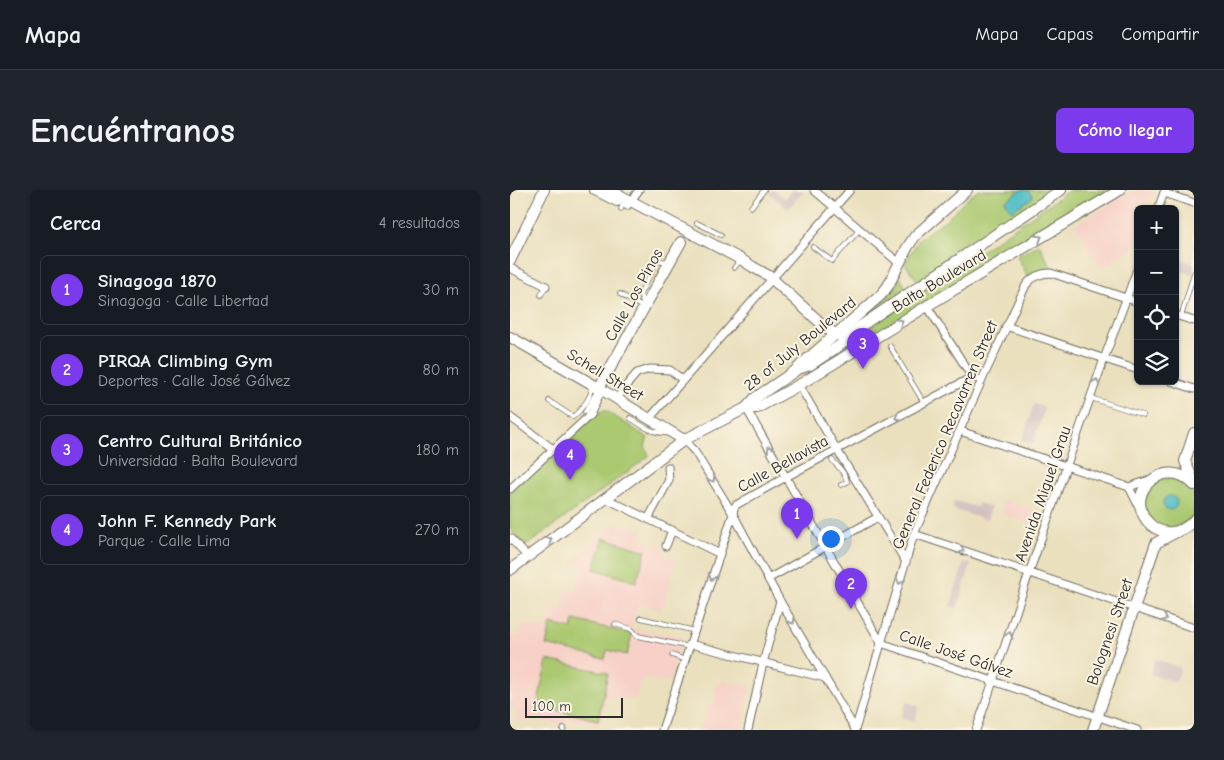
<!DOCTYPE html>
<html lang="es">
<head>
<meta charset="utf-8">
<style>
	:root { --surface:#171b24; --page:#20242c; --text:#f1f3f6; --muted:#9ea1a6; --line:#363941; --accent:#7c3aed }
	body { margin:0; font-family:"Comic Neue",sans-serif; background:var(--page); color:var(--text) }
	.controls { position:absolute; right:15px; top:15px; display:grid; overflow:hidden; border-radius:8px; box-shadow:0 1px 4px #0004 }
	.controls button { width:45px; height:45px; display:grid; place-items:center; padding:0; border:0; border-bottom:1px solid var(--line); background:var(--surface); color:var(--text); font:25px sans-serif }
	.scale { position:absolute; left:15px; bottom:12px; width:98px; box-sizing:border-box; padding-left:5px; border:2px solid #2b2b2b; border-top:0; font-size:14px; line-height:18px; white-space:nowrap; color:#2b2b2b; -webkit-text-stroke:4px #fcf5e5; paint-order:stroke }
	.you { position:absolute; left:320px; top:348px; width:18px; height:18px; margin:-12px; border:4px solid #fff; border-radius:50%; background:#1a73e8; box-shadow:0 0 0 8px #1a73e833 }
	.badge { display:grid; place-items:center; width:32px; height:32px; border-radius:50%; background:var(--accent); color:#fff; font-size:16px; font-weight:700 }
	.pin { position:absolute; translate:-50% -41px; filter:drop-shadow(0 1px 2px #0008) }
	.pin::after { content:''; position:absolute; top:26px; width:18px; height:15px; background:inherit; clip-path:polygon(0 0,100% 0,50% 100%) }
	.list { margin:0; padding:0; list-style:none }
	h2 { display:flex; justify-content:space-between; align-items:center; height:65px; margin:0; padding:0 20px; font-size:21px }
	h2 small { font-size:16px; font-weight:400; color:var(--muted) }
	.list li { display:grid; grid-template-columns:32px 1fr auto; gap:15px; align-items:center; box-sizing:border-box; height:70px; margin:0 10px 10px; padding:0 10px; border:1px solid var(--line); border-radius:8px }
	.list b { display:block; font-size:19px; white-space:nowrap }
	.list p { margin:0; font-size:16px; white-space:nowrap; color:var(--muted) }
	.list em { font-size:16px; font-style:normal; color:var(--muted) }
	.icon { flex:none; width:28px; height:28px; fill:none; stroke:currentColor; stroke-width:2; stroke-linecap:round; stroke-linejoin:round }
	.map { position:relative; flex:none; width:684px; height:540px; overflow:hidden; border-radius:8px }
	header { display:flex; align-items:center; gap:30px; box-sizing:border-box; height:70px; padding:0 25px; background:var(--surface); border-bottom:1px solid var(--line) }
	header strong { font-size:24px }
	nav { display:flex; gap:28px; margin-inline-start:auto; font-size:18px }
	.intro { display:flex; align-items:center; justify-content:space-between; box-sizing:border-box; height:120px; padding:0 30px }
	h1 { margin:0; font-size:35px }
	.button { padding:12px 22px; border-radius:8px; background:var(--accent); color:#fff; font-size:18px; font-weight:700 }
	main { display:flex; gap:30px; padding:0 30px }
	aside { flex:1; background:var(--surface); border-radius:8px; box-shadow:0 1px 4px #0004 }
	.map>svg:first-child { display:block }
</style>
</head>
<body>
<header>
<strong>Mapa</strong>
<nav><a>Mapa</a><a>Capas</a><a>Compartir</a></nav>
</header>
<div class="intro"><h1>Encuéntranos</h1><a class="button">Cómo llegar</a></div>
<main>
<aside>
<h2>Cerca<small>4 resultados</small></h2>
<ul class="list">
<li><span class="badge">1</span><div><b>Sinagoga 1870</b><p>Sinagoga · Calle Libertad</p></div><em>30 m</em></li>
<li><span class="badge">2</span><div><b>PIRQA Climbing Gym</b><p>Deportes · Calle José Gálvez</p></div><em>80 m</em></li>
<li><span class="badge">3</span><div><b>Centro Cultural Británico</b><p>Universidad · Balta Boulevard</p></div><em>180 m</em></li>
<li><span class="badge">4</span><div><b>John F. Kennedy Park</b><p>Parque · Calle Lima</p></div><em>270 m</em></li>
</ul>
</aside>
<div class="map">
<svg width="684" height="540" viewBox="0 0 684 540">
	<rect width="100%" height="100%" fill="#fcf5e5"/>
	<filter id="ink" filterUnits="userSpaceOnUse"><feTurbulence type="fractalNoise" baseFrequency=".02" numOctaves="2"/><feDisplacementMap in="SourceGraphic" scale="10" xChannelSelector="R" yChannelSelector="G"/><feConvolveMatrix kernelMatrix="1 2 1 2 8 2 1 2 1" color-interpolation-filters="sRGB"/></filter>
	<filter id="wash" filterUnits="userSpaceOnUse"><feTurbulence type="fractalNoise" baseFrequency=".0096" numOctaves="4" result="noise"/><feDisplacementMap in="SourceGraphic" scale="20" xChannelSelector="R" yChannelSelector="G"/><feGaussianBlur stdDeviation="1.12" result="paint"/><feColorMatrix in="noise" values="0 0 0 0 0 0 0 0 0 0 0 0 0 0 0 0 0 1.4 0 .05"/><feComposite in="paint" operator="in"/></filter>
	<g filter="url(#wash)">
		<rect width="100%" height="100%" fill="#eae0be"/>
		<g fill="#f7d1c7">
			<path d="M626,0H643L637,19H628V45L623,59L590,78L565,35Z"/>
			<path d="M495,310L532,322L528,336L490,324Z"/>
			<path d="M104,333L133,340L130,350L155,358L153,364L167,368L152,420L129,413L121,438L173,447L160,492L131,489L126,510L97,507L90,533L56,529L54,536L20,527L19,533L5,530L7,522L0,519V444L10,446L13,433L37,438L41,418L51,420L56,400L66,399L73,377L62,373L77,357Z"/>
			<path d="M208,490L241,496L231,540H190L199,514L204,515Z"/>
		</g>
		<g fill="#d2bfc0">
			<path d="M262,0H264L275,9L282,2L280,0H294L278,19L259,3Z"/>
			<path d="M668,68L684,74V82L683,85L672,81L667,93H665V75Z"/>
			<path d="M524,214L535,217L523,254L512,251Z"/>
			<path d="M444,311L467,317L469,313L481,317L477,330L442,319Z"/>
			<path d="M454,372L461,374L447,418L440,416Z"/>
			<path d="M645,469L671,478L666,492L640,484Z"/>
			<path d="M396,512L409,516L404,532L391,528Z"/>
		</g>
		<g fill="#abc971" stroke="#6b7a4e">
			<path d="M468,0H540L480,41L409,93L395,74L409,49L437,29L456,10Z"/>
			<path d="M560,0H598L369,141L367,139L342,154L340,151Z"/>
			<path d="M529,54L543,81L529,82L518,87L507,66Z"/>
			<path d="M390,87L396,98L347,133L372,111L384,99Z"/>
			<path d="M95,220L138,248L135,256L139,266L16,356L0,339V302L89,222Z"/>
			<path d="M664,286L682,298L684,301V324L679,331L659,339L645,335L636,324L634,310L643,292Z"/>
			<path d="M94,348L136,361L126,392L84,379Z"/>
			<path d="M64,430L122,444L117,465L97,460L95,469L36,455L41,434L62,439Z"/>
			<path d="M37,470L98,483L88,530L27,516Z"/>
		</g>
		<g fill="#4fbdc6" stroke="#3d7478">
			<path d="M511,0H518L523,7L502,21L495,11Z"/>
			<circle cx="660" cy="313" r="7"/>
		</g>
	</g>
	<g filter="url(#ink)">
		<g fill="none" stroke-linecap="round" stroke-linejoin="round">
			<g stroke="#6e6a5e" stroke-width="5.5">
				<g id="lane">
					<path d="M241,17L254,0"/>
					<path d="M111,19L113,14"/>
					<path d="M187,33L211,45"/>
					<path d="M303,57L322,71L350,39"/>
					<path d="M224,78L228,73"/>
					<path d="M110,104L134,118"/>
					<path d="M31,105L36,96"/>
					<path d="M134,116L130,104L147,71L148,70L157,72"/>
					<path d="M671,127L684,83"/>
					<path d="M380,156L414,213"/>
					<path d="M581,208L633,225"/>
					<path d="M39,211L63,227C71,220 82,207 82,196"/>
					<path d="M75,222L88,200"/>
					<path d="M120,228C131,235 143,244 157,243"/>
					<path d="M322,270C328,276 336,284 337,292L331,295"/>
					<path d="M131,428L185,441"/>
					<path d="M105,434L121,439L128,446L180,457"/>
					<path d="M162,465L175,470"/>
					<path d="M53,540L54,538"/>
				</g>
			</g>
			<g stroke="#6e6a5e" stroke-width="9">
				<g id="street">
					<path d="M304,0L389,73"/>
					<path d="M654,3L684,13"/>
					<path d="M117,16L129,0"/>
					<path d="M648,19L655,0"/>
					<path d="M0,78L36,96"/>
					<path d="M417,116L462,187L472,190"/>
					<path d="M665,125L684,131"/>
					<path d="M496,136L628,180"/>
					<path d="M661,191L684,199"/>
					<path d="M289,195L327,260L396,372"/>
					<path d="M107,209L115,197L127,183L140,179L160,180L173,190"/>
					<path d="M236,218L371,453L627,540"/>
					<path d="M0,227L43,259"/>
					<path d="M139,229L340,0"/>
					<path d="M450,241L619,297L642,289"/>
					<path d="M174,250L185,262L223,324L270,411L345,539"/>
					<path d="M619,297L629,317"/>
					<path d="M0,299L80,225L89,205V198"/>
					<path d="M97,309L206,362"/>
					<path d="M138,329L159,290L158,277"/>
					<path d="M404,344L684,438"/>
					<path d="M0,348L17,366"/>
					<path d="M156,356L162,340"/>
					<path d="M258,389L368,327"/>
					<path d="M180,454L315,488"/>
					<path d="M152,540L223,324L224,318L226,315L276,287L462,187"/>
					<path d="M238,540L253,473L270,411"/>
					<path d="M345,540L404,344L472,190L516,95C522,87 531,83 541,83L628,112"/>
					<path d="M466,540L479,503L519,383L594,169L628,77"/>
				</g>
			</g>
			<g stroke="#6e6a5e" stroke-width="12">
				<g id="secondary">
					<path d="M85,0L107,11"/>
					<path d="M100,0L232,70L243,77L259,86L314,136L322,142L331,147L339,144L551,0"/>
					<path d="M0,71L34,0"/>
					<path d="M0,147L89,198L174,250"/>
					<path d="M291,178L300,175L344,146"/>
					<path d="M89,198L171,52"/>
					<path d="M236,218H247L289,195L417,116L610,0"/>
					<path d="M684,293L675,271L684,243"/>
					<path d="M684,295C658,265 613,300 637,331C642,337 649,341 657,342C667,343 677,338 684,330"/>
					<path d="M0,380L174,250L236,218L245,208L285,181L295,171L371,105L378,96L397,58L405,46L457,0"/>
					<path d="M583,540L646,353L670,340"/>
				</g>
			</g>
			<use href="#lane" stroke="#fff" stroke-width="4"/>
			<use href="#street" stroke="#fff" stroke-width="7"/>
			<use href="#secondary" stroke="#fff" stroke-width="10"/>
		</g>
		<defs><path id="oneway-chevron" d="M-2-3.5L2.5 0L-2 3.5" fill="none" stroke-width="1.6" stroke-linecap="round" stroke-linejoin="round" transform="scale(1.25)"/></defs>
		<g stroke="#a0a0a0">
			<use href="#oneway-chevron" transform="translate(529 48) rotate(-31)"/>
			<use href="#oneway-chevron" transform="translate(390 132) rotate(-32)"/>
			<use href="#oneway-chevron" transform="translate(586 192) rotate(-71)"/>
			<use href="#oneway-chevron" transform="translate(388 227) rotate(152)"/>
			<use href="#oneway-chevron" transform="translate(260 259) rotate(-120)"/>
			<use href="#oneway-chevron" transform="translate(202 289) rotate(59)"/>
			<use href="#oneway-chevron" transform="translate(39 350) rotate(-36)"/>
			<use href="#oneway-chevron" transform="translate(451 360) rotate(19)"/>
			<use href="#oneway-chevron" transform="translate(202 387) rotate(108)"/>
			<use href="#oneway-chevron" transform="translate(390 391) rotate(107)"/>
			<use href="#oneway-chevron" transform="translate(654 428) rotate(19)"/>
			<use href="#oneway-chevron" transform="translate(282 431) rotate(60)"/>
			<use href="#oneway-chevron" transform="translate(499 445) rotate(-72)"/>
		</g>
	</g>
	<g text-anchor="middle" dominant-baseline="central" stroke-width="4" stroke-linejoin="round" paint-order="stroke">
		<g font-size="16" fill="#2b2b2b" stroke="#fcf5e5">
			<text transform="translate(429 91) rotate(-31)">Balta Boulevard</text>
			<text transform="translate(124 105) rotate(-61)">Calle Los Pinos</text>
			<text transform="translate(290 154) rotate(-39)">28 of July Boulevard</text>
			<text transform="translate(95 185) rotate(31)">Schell Street</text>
			<text transform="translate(435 245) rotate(-67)">General Federico Recavarren Street</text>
			<text transform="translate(273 274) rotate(-29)">Calle Bellavista</text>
			<text transform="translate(533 304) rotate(-71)">Avenida Miguel Grau</text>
			<text transform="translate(600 442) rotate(-71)">Bolognesi Street</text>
			<text transform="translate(446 464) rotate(19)">Calle José Gálvez</text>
		</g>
	</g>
</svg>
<div class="controls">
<button>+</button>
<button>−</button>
<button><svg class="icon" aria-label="locate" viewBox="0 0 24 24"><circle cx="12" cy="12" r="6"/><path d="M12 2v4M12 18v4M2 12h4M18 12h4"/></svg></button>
<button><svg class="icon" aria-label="layers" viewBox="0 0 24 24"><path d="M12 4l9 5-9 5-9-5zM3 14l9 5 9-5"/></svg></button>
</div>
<div class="scale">100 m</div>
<div class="you"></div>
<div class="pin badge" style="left:287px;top:349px">1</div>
<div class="pin badge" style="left:341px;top:419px">2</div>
<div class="pin badge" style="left:353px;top:179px">3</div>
<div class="pin badge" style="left:60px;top:290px">4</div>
</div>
</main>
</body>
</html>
